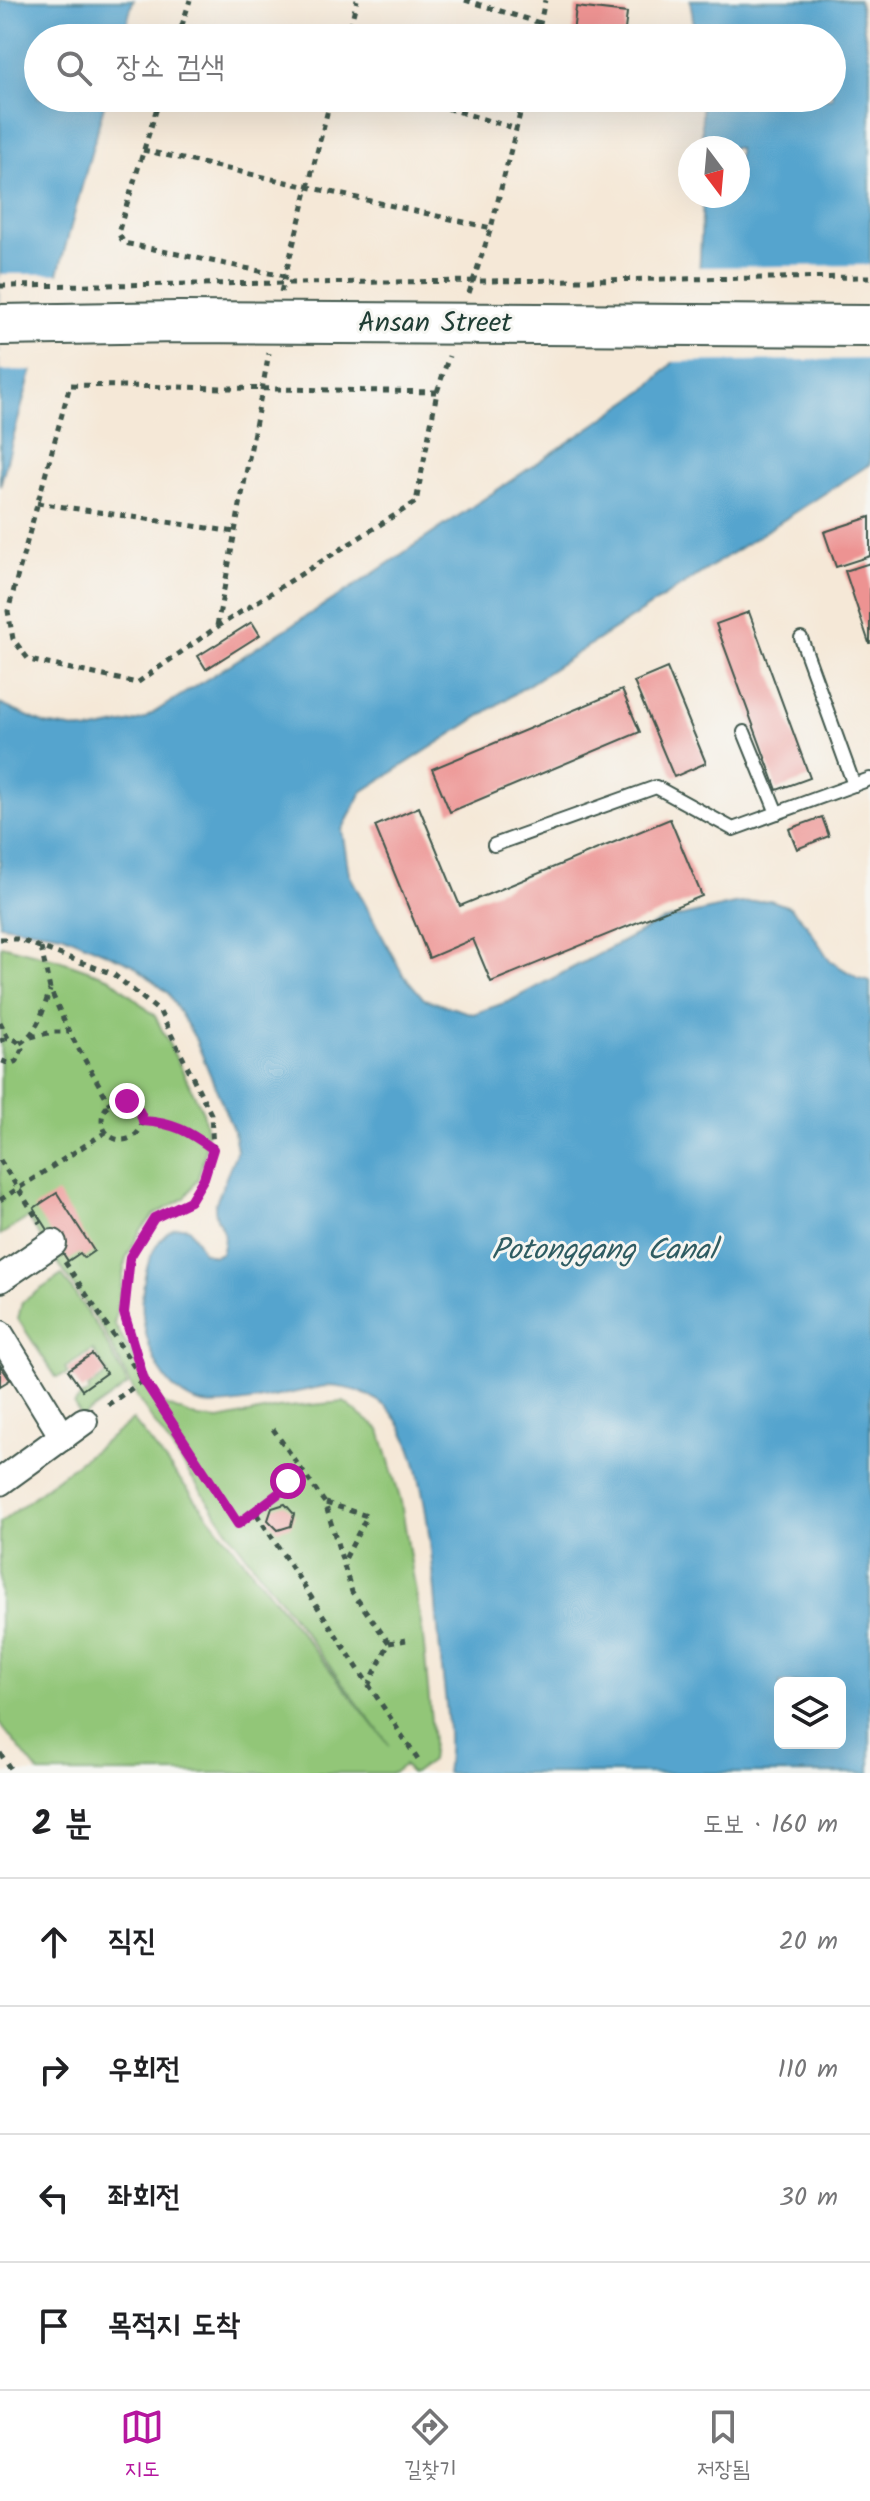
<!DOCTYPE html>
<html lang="ko">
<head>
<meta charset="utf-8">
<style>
	:root { --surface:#fff; --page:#f2f2f2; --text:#202124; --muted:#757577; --line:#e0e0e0; --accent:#b5179e }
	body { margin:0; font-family:Kalam,"Poor Story",sans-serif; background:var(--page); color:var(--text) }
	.controls { position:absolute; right:24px; bottom:24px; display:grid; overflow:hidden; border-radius:12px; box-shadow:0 8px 32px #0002 }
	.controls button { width:72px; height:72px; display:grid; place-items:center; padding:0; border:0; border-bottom:2px solid var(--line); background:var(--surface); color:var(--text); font:40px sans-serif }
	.compass { position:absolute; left:678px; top:136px; width:72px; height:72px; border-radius:50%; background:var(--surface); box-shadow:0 8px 32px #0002; rotate:164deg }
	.stop { position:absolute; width:24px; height:24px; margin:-18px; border:6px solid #b5179e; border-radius:50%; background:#fff }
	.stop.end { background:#b5179e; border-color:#fff; box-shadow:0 2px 8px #0008 }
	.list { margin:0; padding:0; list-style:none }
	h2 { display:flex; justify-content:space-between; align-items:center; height:104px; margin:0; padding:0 32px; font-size:34px }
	h2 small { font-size:26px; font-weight:400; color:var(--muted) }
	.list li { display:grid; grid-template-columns:52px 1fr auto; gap:24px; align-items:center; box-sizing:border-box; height:128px; padding:0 32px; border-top:2px solid var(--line) }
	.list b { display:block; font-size:30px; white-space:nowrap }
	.list em { font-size:26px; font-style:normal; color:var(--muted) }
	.icon { flex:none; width:44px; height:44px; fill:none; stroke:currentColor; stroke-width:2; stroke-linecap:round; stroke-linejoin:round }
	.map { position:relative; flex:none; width:870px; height:1773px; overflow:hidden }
	.search { position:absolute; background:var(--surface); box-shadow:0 8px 32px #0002; left:24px; right:24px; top:24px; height:88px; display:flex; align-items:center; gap:20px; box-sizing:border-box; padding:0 28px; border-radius:44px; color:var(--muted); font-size:30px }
	.sheet { height:616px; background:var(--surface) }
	nav { display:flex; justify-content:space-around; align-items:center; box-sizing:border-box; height:112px; border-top:2px solid var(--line); background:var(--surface); font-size:22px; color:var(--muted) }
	nav a { display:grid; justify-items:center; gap:4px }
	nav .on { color:var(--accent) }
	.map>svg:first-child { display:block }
</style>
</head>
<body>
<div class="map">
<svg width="870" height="1773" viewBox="0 0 870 1773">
	<rect width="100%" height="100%" fill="#f6f6f2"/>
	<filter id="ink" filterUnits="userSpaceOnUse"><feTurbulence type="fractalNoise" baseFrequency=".0125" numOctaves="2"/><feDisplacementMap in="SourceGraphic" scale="16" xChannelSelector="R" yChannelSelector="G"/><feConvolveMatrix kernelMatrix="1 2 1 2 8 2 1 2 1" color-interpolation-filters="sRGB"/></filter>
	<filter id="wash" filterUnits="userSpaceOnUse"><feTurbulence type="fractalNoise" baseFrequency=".006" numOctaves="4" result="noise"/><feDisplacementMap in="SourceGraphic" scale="32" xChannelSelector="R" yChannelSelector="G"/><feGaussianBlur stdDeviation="1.8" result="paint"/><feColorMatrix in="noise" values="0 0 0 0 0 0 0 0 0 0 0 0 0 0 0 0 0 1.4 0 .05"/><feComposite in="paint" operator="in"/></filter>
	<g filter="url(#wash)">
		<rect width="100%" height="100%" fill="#f5e8d7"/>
		<g fill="#92c678" stroke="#588256" stroke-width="2">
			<path d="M1,945L59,960L110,978L155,1016L203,1112L207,1131L205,1152L198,1178L185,1198L154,1215L140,1231L126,1258L114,1324L163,1404L198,1418L219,1420L278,1408L344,1402L380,1430L401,1502L423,1636L433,1742L431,1761L414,1773H411L404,1765L393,1773H39L0,1724V1523L133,1420L390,1746L234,1539L138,1399L104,1331L28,1218L0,1235Z"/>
			<path d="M62,1275L102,1334L128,1385L82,1417L74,1405L80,1397L90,1392L88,1388L108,1374L93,1350L65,1368L68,1374L56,1377L18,1319L22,1302Z"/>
		</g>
		<g fill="#55a4ce" stroke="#3a7081" stroke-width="2" fill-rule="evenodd">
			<path d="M0,0H133L123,38H38V98H106L0,486Z"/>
			<path d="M690,0H859L870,64V464L362,792L342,830L349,874L402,973L424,999L473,1014L510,1001L661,921L734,904L770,900L790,907L807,925L830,961L858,978L870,981V1773H446C452,1733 444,1691 440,1651C434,1591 430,1458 392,1413C377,1395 348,1386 326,1386C297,1391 230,1409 204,1404C143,1392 126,1286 159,1242C168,1231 175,1224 189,1228L203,1252L214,1256L221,1253C230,1224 214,1227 215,1205L237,1150L234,1132L195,1038L168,993L132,964L62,934L0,925V704L45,724L89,731L142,720L362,581L647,389L696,339L703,196H738V148H702V98H832V38H696ZM780,1683H840V1743H780Z"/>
		</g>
		<g fill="#f5e8d7">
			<path d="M870,265V359L668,362L693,337L696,267Z"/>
			<path d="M0,274H61L35,370L0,371Z"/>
		</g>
		<g id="blocks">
			<g fill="#ed9392">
				<path d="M576,7L627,13L624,38L573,34Z"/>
				<path d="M870,517V556L836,567L824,532Z"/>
				<path d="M870,563V643H869L845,571Z"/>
				<path d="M749,612L810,778L777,790L716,624Z"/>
				<path d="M252,622L260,635L206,669L198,656Z"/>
				<path d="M667,668L706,763L674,777L634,682Z"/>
				<path d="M622,690L640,732L450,812L432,769Z"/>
				<path d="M419,807L460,906L670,819L702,896L491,982L473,939L429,958L375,826Z"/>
				<path d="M822,817L829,836L797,849L789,829Z"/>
				<path d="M57,1193L94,1251L84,1258L80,1253L68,1261L34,1208Z"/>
				<path d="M92,1354L106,1373L82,1390L68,1370Z"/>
				<path d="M0,1365L10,1380L0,1386Z"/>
				<path d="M285,1504L294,1514L291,1526L278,1530L268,1520L272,1508Z"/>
			</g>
		</g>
	</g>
	<g filter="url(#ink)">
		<use href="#blocks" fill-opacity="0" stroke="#3f574c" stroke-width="2"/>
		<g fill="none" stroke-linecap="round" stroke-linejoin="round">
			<g stroke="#3f574c" stroke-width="16">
				<g id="lane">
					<path d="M801,638L854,785"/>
					<path d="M744,732L777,813"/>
					<path d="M494,845L656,787L733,829L870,779"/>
				</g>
			</g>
			<g stroke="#3f574c" stroke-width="30">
				<g id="street">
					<path d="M0,1279L53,1243"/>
					<path d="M0,1334L63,1437"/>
					<path d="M0,1482L84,1421"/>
				</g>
			</g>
			<g stroke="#3f574c" stroke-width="5" stroke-dasharray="6 6" stroke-linecap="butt">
				<path d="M465,0L540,23"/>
				<path d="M180,31L206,38"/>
				<path d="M178,38L190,0"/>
				<path d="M347,38L357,0"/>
				<path d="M537,38L545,0"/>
				<path d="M160,98L118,233L124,243L284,276"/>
				<path d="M413,98L517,129"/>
				<path d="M143,150L491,228"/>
				<path d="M281,292L331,98"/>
				<path d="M469,293L491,228L524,98"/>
				<path d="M437,392L70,385L8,611L13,639L29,660L137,683L217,627L416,502L437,392L449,356"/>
				<path d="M37,503L235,532"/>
				<path d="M217,626L269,353"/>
				<path d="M0,939H18L113,974L160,1012L211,1114L213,1149L204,1178L190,1201L154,1218L130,1257L124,1313L144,1380L103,1408"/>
				<path d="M41,948L50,989L69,1032L110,1104"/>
				<path d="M0,1022L8,1038C16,1039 19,1041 22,1049L17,1061L10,1064L0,1060"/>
				<path d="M31,1037L53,1032H69"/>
				<path d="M0,1041L8,1038"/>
				<path d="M20,1043C39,1032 43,1009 50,990"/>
				<circle cx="122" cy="1120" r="20"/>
				<path d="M143,1121C173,1122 187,1130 212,1148"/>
				<path d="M0,1160L40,1223"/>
				<path d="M0,1200L106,1132"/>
				<path d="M65,1262L238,1524L256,1513L420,1763"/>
				<path d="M273,1429L325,1503L352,1592L389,1643L369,1684"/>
				<path d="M326,1503L367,1516L343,1563"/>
				<path d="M256,1513L279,1493L288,1481L301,1470"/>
				<path d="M389,1643L406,1640"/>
				<path d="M0,1753L13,1773"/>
			</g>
			<use href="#lane" stroke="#fff" stroke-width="12"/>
			<use href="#street" stroke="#fff" stroke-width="26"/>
			<g stroke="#3f574c" stroke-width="44" stroke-linecap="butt">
				<path id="primary-bridge" d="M0,325L179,322L870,326"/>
			</g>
			<path stroke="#3f574c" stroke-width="5" stroke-dasharray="6 6" stroke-linecap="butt" d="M0,286L870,277"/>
			<use href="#primary-bridge" stroke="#fff" stroke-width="40"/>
		</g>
	</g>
	<g fill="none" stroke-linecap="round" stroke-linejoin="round" filter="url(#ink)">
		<path stroke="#b5179e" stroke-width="10" d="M127,1101C137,1106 140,1110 143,1121C174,1123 188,1131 213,1149L204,1178L190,1201L154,1218L130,1257L124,1313L144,1380L238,1524L279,1493L288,1481"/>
	</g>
	<g text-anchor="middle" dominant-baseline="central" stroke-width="6" stroke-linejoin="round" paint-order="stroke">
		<g font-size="28" fill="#1f3d34" stroke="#f6f6f2">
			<text x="435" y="323">Ansan Street</text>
		</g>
		<g font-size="30" font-style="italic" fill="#2f5c62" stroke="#f6f6f2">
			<text x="604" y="1251">Potonggang Canal</text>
		</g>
	</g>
</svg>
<div class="controls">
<button><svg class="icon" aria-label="layers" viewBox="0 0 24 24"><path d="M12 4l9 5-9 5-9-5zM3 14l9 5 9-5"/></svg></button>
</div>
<svg class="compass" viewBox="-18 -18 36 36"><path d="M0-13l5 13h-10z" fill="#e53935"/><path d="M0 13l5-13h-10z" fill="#757577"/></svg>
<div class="stop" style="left:288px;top:1481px"></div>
<div class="stop end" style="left:127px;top:1101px"></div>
<div class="search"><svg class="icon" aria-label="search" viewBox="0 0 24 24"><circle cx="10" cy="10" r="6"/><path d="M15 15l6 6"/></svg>장소 검색</div>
</div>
<section class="sheet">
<h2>2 분<small>도보 · 160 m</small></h2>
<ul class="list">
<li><svg class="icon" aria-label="ahead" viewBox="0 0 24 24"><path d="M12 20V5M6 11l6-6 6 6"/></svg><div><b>직진</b></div><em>20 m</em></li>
<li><svg class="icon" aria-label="right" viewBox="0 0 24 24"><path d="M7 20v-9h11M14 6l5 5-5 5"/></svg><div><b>우회전</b></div><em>110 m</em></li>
<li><svg class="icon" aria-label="left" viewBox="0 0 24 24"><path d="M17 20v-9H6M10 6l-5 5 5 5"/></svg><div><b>좌회전</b></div><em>30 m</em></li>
<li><svg class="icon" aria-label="arrive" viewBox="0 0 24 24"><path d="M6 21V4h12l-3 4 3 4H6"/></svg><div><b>목적지 도착</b></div></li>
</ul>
</section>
<nav>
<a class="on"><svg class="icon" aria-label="map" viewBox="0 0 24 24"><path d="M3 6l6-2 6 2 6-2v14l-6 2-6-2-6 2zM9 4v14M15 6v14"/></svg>지도</a>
<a><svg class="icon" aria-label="directions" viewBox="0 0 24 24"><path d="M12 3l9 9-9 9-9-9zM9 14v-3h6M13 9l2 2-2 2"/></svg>길찾기</a>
<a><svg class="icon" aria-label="saved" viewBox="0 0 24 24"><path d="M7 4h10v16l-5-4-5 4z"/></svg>저장됨</a>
</nav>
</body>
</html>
